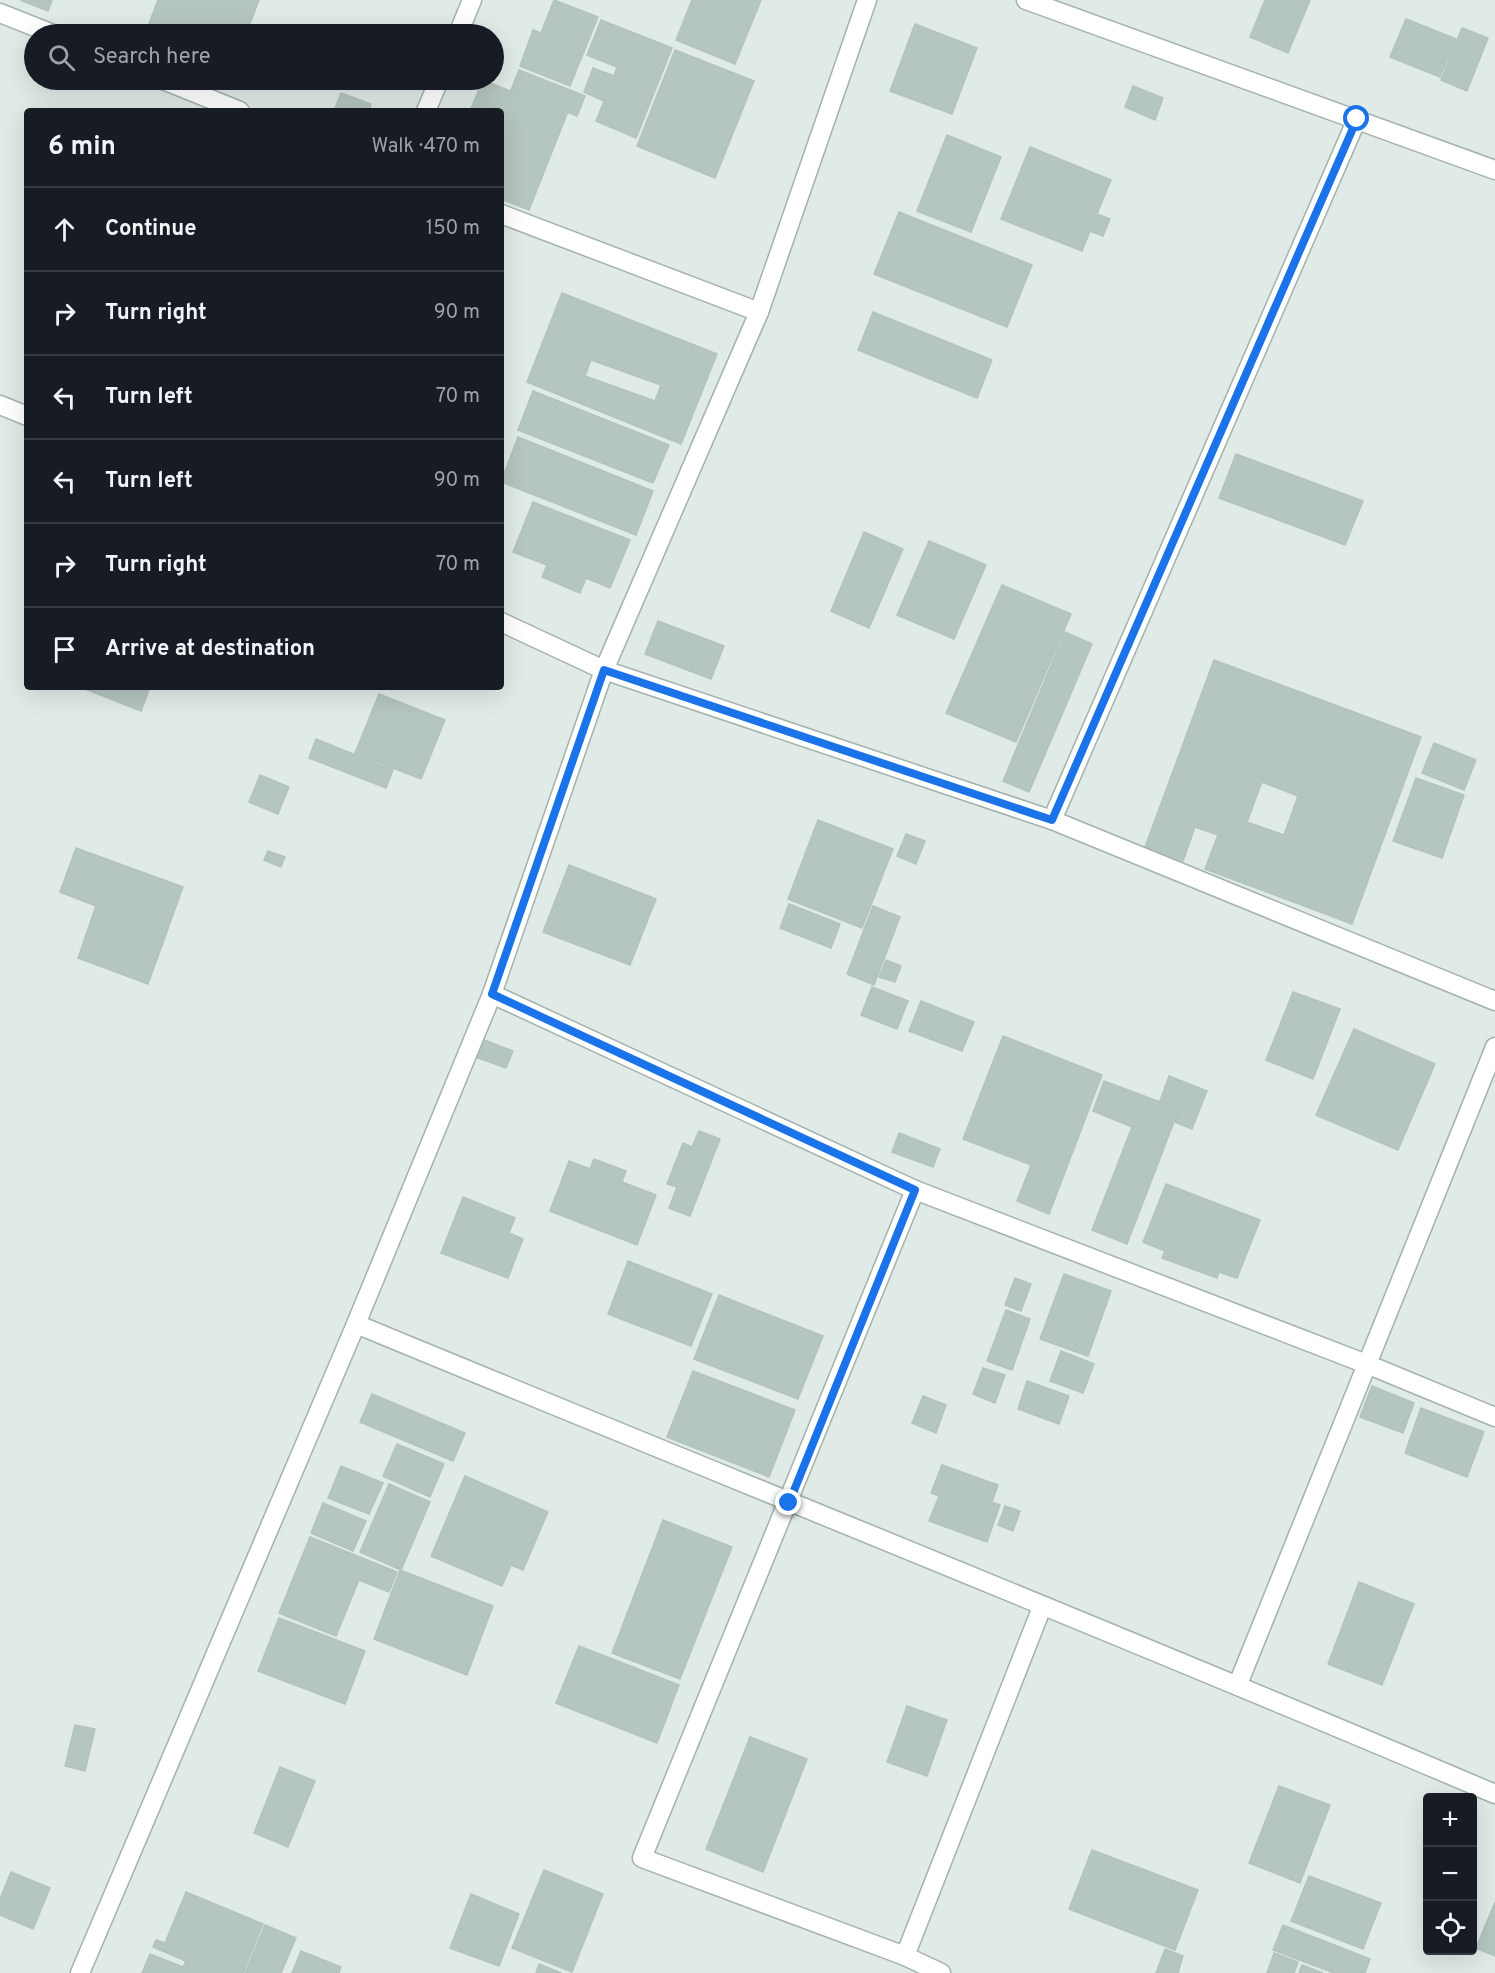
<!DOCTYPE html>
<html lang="en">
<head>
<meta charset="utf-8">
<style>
	:root { --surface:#171b24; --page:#20242c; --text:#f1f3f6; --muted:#9ea1a6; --line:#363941 }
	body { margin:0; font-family:Overpass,sans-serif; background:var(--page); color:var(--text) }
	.controls { position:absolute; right:18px; bottom:18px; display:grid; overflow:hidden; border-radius:6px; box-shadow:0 6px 24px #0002 }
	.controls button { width:54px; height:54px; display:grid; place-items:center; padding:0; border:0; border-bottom:2px solid var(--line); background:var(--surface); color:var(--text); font:30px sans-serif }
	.stop { position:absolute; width:18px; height:18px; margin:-14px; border:4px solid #1a73e8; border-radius:50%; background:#fff }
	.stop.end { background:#1a73e8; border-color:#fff; box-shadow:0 2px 6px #0008 }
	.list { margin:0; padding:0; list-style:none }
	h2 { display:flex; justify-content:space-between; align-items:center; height:78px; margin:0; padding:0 24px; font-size:26px }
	h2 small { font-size:20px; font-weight:400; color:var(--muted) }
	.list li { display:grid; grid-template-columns:39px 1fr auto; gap:18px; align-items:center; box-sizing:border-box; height:84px; padding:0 24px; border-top:2px solid var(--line) }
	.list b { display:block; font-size:22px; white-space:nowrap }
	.list em { font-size:20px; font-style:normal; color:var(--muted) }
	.icon { flex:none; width:33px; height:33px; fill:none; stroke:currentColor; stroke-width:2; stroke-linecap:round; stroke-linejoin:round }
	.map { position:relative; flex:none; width:1495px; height:1973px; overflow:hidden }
	.search { position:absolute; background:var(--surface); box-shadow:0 6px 24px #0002; left:24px; top:24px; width:480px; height:66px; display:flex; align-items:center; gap:15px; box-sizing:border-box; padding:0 21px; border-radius:33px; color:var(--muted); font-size:22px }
	.panel { position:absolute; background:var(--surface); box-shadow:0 6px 24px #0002; left:24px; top:108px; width:480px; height:582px; border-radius:6px }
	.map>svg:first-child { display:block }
</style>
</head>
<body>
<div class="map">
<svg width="1495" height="1973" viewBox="0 0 1495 1973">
	<rect width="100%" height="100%" fill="#e0eae6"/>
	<g fill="#b5c5bf" stroke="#b2c4bd" stroke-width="1.5" fill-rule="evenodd">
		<path d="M20,0H52L48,11Z"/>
		<path d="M158,0H259L246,34H145Z"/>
		<path d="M554,0L598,17L570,86L520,66L533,30L541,33Z"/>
		<path d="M692,0H761L735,64L676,40Z"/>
		<path d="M1265,0H1310L1288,53L1250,37Z"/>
		<path d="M1406,19L1456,39L1440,77L1390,57Z"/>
		<path d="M601,20L672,48L636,138L596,121L604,101L584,92L593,68L614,76L617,67L587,55Z"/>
		<path d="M915,24L977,48L952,114L890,91Z"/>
		<path d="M1462,28L1488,38L1467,91L1441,80Z"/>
		<path d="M675,50L754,81L715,178L637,146Z"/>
		<path d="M519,70L585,96L577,116L511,90Z"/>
		<path d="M208,80H228L226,86Z"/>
		<path d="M483,80L567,114L529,210L501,199V111H470Z"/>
		<path d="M1133,86L1163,98L1155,120L1125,107Z"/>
		<path d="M341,93L371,104L369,111H334Z"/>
		<path d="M947,135L1001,157L971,232L917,211Z"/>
		<path d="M1030,147L1111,180L1097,214L1110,219L1103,236L1090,231L1082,251L1001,219Z"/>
		<path d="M899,212L1032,265L1007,327L874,274Z"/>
		<path d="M562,293L717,354L681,444L527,382ZM591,360L661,385L655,401L585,376Z"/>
		<path d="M873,312L992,360L977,398L858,350Z"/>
		<path d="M533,391L669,445L653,483L518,430Z"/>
		<path d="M518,437L653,491L636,535L501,482Z"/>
		<path d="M1236,454L1363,501L1345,545L1219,498Z"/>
		<path d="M533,502L630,540L610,588L586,578L580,593L542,577L547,565L513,552Z"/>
		<path d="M864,532L903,549L869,628L831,611Z"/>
		<path d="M929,541L986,565L954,639L897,615Z"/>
		<path d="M1002,585L1071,614L1016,742L946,713Z"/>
		<path d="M658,621L724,646L711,679L645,654Z"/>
		<path d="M1065,632L1092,644L1029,792L1003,781Z"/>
		<path d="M1214,660L1421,737L1352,924L1205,869L1218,835L1195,827L1183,861L1145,847ZM1262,782L1298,796L1284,835L1247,822Z"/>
		<path d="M80,687H150L141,711Z"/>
		<path d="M379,694L445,720L421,779L355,753Z"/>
		<path d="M316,739L393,770L386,788L309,758Z"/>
		<path d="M1434,743L1476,760L1464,790L1422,773Z"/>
		<path d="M260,775L289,787L278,814L249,802Z"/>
		<path d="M1416,778L1464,795L1442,858L1393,841Z"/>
		<path d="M818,820L893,849L862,928L788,899Z"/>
		<path d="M906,834L925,841L916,864L897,856Z"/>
		<path d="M76,848L183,887L148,984L78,958L96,906L60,892Z"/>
		<path d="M268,851L285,857L281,867L264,860Z"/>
		<path d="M569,865L656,899L630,965L543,932Z"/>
		<path d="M789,904L840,924L831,948L780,928Z"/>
		<path d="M873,906L900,917L874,985L847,974Z"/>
		<path d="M886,960L901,966L895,982L879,977Z"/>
		<path d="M872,987L908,1001L897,1029L861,1015Z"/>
		<path d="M1293,992L1340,1009L1313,1079L1266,1060Z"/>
		<path d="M921,1001L974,1022L962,1051L909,1031Z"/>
		<path d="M1354,1029L1435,1064L1398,1150L1316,1115Z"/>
		<path d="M1003,1036L1102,1075L1049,1214L1017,1201L1031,1165L963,1139Z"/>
		<path d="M479,1038L513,1051L506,1068L473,1056Z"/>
		<path d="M1169,1076L1207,1091L1192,1129L1175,1122L1180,1109L1160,1101Z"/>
		<path d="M1104,1081L1179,1109L1127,1244L1092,1230L1132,1127L1093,1111Z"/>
		<path d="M699,1131L720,1139L690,1216L669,1208L677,1187L667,1184L683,1143L692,1147Z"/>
		<path d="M899,1133L940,1149L933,1167L892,1152Z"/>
		<path d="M594,1159L626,1171L622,1182L656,1195L637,1245L550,1211L569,1161L590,1169Z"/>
		<path d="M1166,1184L1260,1220L1237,1278L1219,1272L1217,1278L1162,1258L1165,1251L1143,1242Z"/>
		<path d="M463,1197L515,1218L509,1233L523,1239L508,1278L441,1253Z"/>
		<path d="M628,1261L712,1294L691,1346L608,1314Z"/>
		<path d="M1064,1274L1111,1291L1088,1356L1040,1339Z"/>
		<path d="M1015,1278L1031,1284L1021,1311L1005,1305Z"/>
		<path d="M719,1295L823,1336L798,1399L694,1359Z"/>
		<path d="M1006,1310L1030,1319L1012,1370L987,1361Z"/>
		<path d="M1061,1351L1094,1364L1083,1393L1050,1381Z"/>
		<path d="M983,1368L1005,1375L995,1403L973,1394Z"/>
		<path d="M693,1371L795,1410L769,1477L667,1437Z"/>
		<path d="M1027,1381L1069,1396L1059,1424L1018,1409Z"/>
		<path d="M1372,1386L1414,1403L1403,1433L1360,1417Z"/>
		<path d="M372,1394L465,1433L453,1461L360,1422Z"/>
		<path d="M923,1396L946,1405L936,1433L912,1423Z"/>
		<path d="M1421,1408L1484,1432L1467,1477L1405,1453Z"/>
		<path d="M397,1444L444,1464L430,1497L383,1476Z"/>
		<path d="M942,1465L998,1485L992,1502L1000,1505L987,1542L929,1521L939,1496L931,1493Z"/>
		<path d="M341,1466L383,1483L369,1514L328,1498Z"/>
		<path d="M465,1476L548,1512L523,1570L511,1565L502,1586L431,1556Z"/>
		<path d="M389,1484L430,1502L401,1570L360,1552Z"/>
		<path d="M323,1503L366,1521L353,1551L311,1533Z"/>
		<path d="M1005,1506L1020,1511L1013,1531L998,1525Z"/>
		<path d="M663,1520L732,1547L680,1679L612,1653Z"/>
		<path d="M310,1537L397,1572L389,1592L359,1580L336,1636L279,1613Z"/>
		<path d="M400,1570L493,1606L467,1675L374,1639Z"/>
		<path d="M1359,1582L1414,1604L1382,1685L1328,1664Z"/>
		<path d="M279,1618L365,1651L345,1704L258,1671Z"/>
		<path d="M579,1646L679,1685L657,1743L556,1703Z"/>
		<path d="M907,1706L947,1720L927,1776L887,1762Z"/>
		<path d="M75,1725L95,1729L85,1771L65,1766Z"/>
		<path d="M750,1737L807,1759L763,1872L706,1849Z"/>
		<path d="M280,1767L315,1781L288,1847L254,1833Z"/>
		<path d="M1279,1786L1330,1805L1300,1883L1249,1863Z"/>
		<path d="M1092,1850L1198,1890L1175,1950L1069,1909Z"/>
		<path d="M544,1870L603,1894L572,1972L512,1948Z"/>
		<path d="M11,1872L50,1888L33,1929L0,1915V1899Z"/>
		<path d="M1309,1876L1381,1903L1363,1949L1291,1921Z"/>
		<path d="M186,1892L263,1924L243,1973H142L150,1954L183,1967L186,1961L153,1947L156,1940L165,1943Z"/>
		<path d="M471,1894L519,1914L499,1966L450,1948Z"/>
		<path d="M1495,1902V1956L1476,1948Z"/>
		<path d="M265,1925L296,1938L281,1973H245Z"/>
		<path d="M1283,1925L1370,1959L1365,1973H1334L1273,1950Z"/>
		<path d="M1165,1949L1183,1956L1178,1973H1156Z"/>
		<path d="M301,1951L341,1967L339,1973H292Z"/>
		<path d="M1274,1953L1298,1962L1294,1973H1267Z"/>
		<path d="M539,1964L561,1973H536Z"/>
		<path d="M1302,1965L1323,1973H1299Z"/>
	</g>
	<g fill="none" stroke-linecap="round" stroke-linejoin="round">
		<g stroke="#a3b2ad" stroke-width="21">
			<g id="minor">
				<path d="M1026,0L1495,170"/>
				<path d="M0,13L53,34"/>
				<path d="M458,34L472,0"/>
				<path d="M163,80L240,111"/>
				<path d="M426,111L439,80"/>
				<path d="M501,214L759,312"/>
				<path d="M0,405L27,416"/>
				<path d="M501,622L604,670L1052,820L1495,1001"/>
				<path d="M1052,820L1357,119"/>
				<path d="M492,994L915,1190L1369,1365L1495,1417"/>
				<path d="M915,1190L642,1858L905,1956L941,1973"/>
				<path d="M356,1324C736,1481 1117,1633 1495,1794"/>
				<path d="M1238,1684L1495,1047"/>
				<path d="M905,1956L1042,1607"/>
				<path d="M80,1973L356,1324L492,994L604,670L759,312L867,0"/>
			</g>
		</g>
		<use href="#minor" stroke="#fff" stroke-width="18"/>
	</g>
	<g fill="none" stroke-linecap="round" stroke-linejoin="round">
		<path stroke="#1a73e8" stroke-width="8" d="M789,1503L915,1190L492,994L604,670L1052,820L1357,119"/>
	</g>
</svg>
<div class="controls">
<button>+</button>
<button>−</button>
<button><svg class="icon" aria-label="locate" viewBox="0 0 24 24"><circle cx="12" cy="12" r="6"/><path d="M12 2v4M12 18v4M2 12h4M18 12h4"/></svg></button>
</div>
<div class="stop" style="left:1357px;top:119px"></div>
<div class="stop end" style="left:789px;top:1503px"></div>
<div class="search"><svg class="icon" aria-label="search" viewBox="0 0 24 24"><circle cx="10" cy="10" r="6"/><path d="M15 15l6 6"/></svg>Search here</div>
<section class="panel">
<h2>6 min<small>Walk · 470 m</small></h2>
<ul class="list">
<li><svg class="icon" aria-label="ahead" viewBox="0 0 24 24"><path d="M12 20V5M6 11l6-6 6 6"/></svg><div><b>Continue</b></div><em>150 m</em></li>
<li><svg class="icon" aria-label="right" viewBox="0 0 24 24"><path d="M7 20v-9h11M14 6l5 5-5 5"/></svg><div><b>Turn right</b></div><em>90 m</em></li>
<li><svg class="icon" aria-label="left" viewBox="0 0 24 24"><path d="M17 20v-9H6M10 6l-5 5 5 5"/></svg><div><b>Turn left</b></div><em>70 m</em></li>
<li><svg class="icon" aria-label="left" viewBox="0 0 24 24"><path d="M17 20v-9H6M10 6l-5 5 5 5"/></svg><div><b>Turn left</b></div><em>90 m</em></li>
<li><svg class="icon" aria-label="right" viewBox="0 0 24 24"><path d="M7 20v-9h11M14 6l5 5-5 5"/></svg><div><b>Turn right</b></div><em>70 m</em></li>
<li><svg class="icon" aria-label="arrive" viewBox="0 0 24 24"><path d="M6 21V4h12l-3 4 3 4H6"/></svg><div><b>Arrive at destination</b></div></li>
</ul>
</section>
</div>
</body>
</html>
